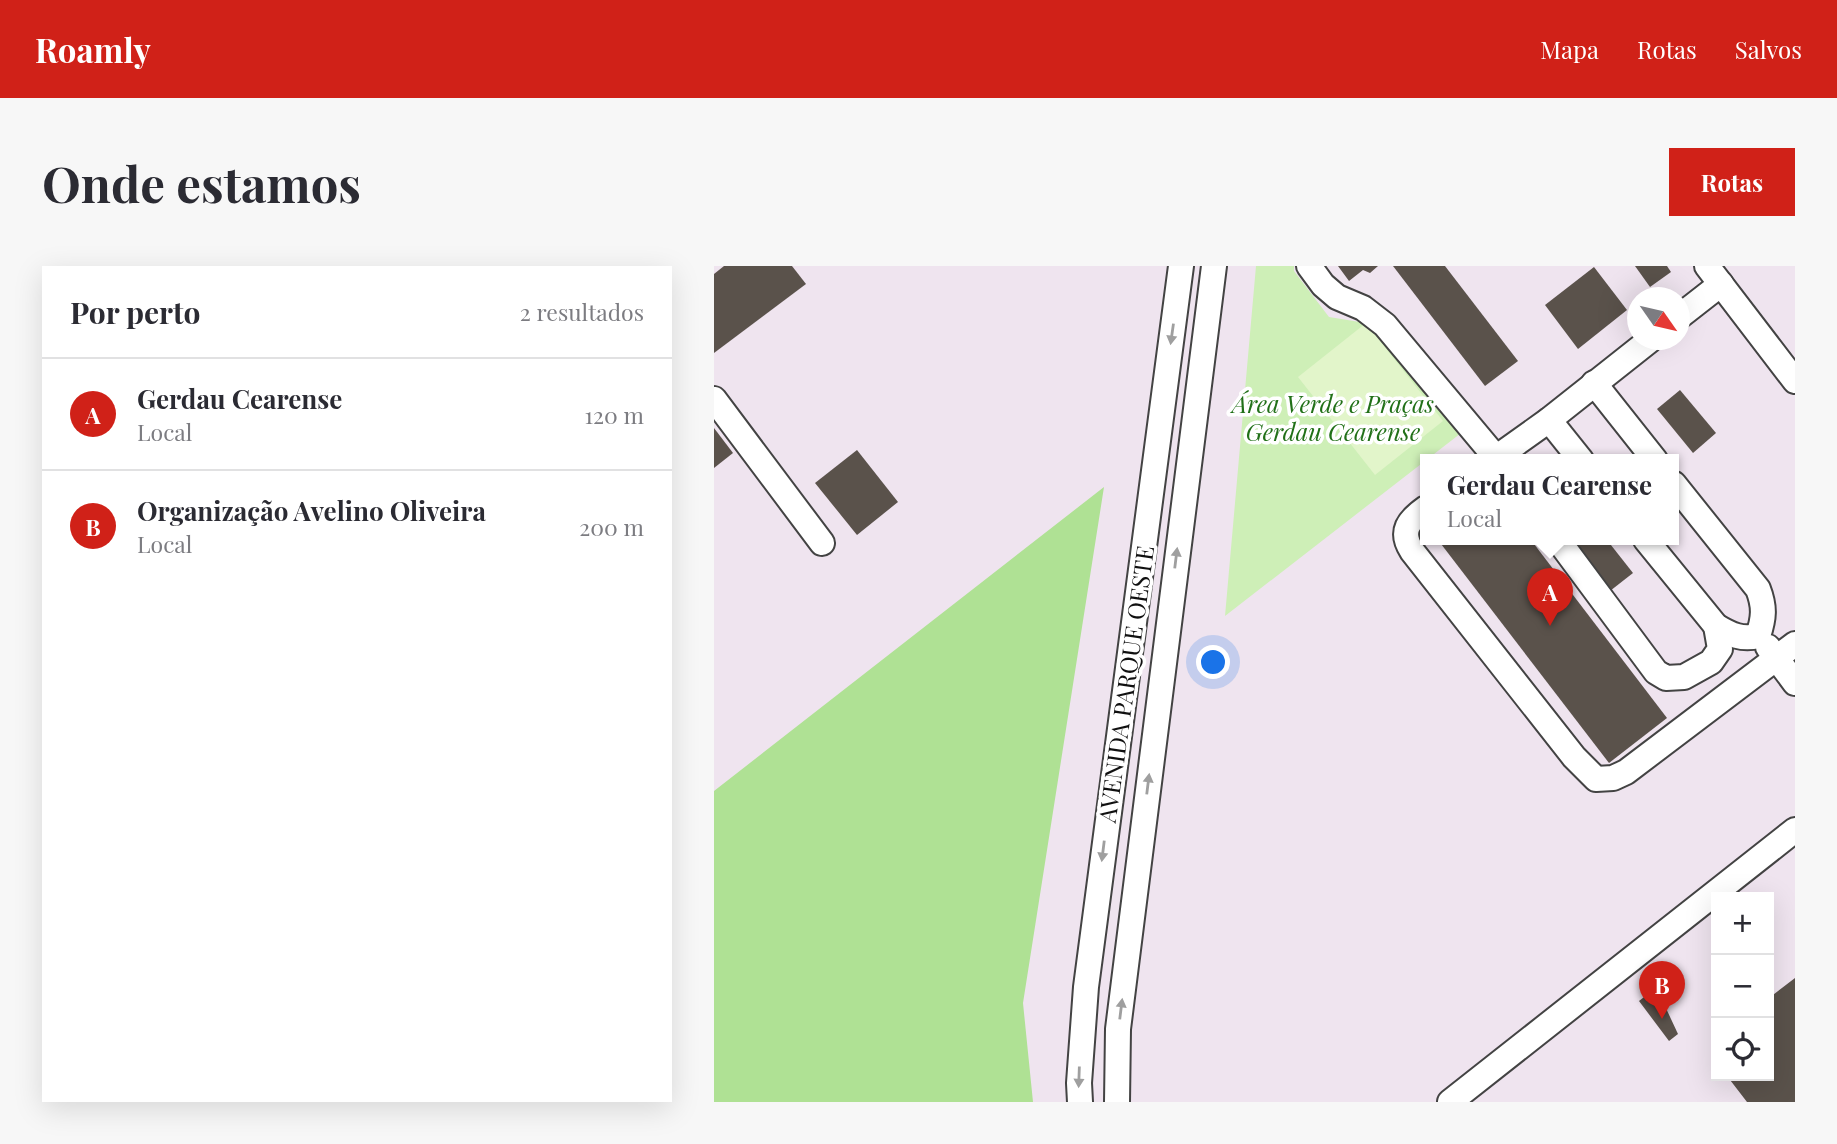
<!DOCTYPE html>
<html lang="pt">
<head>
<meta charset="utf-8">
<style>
	:root { --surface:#fff; --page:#f7f7f7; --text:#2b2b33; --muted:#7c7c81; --line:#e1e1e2; --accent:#d02118 }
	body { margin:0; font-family:"Playfair Display",serif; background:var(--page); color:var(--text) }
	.controls { position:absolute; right:21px; bottom:21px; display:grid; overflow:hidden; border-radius:0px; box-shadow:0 7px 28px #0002 }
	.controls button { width:63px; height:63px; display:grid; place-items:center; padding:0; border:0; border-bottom:2px solid var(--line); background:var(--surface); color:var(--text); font:35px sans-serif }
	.compass { position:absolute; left:913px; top:21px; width:63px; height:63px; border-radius:50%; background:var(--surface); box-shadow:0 7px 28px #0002; rotate:124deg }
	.you { position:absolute; left:500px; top:397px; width:24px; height:24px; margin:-18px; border:5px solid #fff; border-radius:50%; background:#1a73e8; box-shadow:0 0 0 10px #1a73e833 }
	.badge { display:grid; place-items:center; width:46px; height:46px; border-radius:50%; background:var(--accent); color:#fff; font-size:23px; font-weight:700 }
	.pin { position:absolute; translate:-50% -58px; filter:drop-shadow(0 2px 4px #0008) }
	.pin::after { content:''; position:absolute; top:37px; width:24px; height:21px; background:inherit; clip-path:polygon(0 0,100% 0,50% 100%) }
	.popup { position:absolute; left:706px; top:188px; width:259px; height:91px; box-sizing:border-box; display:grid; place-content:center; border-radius:0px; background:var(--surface); filter:drop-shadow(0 2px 5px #0005); font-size:23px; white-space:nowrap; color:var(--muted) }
	.popup b { font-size:26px; color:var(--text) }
	.popup::after { content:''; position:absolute; left:50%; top:100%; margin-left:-14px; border:14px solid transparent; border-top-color:var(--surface) }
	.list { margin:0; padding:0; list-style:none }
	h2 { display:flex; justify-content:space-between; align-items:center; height:91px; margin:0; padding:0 28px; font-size:30px }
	h2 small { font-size:23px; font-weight:400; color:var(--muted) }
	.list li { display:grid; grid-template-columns:46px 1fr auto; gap:21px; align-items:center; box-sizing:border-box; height:112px; padding:0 28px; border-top:2px solid var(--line) }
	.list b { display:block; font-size:26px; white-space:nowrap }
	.list p { margin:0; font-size:23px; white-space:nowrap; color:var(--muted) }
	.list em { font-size:23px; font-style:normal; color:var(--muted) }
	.icon { flex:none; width:38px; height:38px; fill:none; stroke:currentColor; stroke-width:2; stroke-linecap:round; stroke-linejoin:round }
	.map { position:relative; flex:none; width:1081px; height:836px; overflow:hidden; border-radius:0px }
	header { display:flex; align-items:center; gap:42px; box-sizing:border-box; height:98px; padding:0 35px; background:var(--accent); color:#fff }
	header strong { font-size:33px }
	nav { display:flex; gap:38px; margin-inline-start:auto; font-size:24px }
	.intro { display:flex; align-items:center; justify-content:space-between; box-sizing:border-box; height:168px; padding:0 42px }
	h1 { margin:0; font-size:49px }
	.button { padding:18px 32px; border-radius:0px; background:var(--accent); color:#fff; font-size:24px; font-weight:700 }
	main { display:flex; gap:42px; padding:0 42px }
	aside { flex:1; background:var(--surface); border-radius:0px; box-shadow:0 7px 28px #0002 }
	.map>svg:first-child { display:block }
</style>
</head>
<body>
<header>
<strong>Roamly</strong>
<nav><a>Mapa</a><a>Rotas</a><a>Salvos</a></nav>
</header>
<div class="intro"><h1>Onde estamos</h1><a class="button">Rotas</a></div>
<main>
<aside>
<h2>Por perto<small>2 resultados</small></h2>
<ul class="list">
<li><span class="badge">A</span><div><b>Gerdau Cearense</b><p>Local</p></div><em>120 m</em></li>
<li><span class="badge">B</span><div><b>Organização Avelino Oliveira</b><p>Local</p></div><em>200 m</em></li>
</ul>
</aside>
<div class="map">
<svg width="1081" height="836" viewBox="0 0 1081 836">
	<rect width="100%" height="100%" fill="#fffef2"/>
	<path fill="#efe4ef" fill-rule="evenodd" d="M0,0H1081V836H0ZM924,32H966V74H924ZM712,194H960V274H712ZM1002,631H1055V810H1002Z"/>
	<path fill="#ceefb7" d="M542,0H580V5L615,51L658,58L751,164L511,350Z"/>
	<path fill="#afe194" d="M390,221L309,737L319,836H0V525Z"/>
	<path fill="#e2f5ca" d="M652,57L729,155L661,209L584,111Z"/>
	<g fill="#5a524b">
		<path d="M10,0H78L92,18L0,87V8Z"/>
		<path d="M624,0H664L656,7L649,4L635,15Z"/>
		<path d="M679,0H731L804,95L771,120Z"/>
		<path d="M921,0H953L957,6L936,21Z"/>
		<path d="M880,1L913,44L864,83L831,39Z"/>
		<path d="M966,124L1002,167L979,187L943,143Z"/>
		<path d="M0,162L19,187L0,202Z"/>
		<path d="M143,184L184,236L143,269L101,217Z"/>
		<path d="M724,274H817L953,452L895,497Z"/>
		<path d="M856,274H893L919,307L896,325Z"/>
		<path d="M1081,712V836H1033L1013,810H1055V732Z"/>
		<path d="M939,724L950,738L964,768L955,775L925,735Z"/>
	</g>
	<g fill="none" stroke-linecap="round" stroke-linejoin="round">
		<g stroke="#434343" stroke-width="28">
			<g id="minor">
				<path d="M595,0L609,19L623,31L649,42L671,59L784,194"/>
				<path d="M993,0L1081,115"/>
				<path d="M966,50L1007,18"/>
				<path d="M880,117L941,194"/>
				<path d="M0,133L108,277"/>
				<path d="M835,154L867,194"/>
				<path d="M779,194L835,154L936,74"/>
				<path d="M960,218L1044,323C1051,341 1050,352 1044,370"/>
				<path d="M712,242C695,254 685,265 698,285L860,491L882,513L899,512L912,506L1081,378"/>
				<path d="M844,274L942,406L952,412L970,411L997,396L1006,383L1002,360"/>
				<path d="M932,274L1002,360C1017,369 1028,374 1044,370"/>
				<path d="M1054,381L1081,417"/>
				<path d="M366,836L365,817L372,721L467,0"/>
				<path d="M403,836L404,763L500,0"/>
				<path d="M736,836L1081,564"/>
			</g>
		</g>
		<use href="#minor" stroke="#fff" stroke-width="24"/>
	</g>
	<defs><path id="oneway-solid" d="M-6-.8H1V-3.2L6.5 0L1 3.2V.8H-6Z" transform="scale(1.75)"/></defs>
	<g fill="#9f9f9f">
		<use href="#oneway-solid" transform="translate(458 68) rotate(98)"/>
		<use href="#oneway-solid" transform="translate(462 292) rotate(-83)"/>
		<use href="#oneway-solid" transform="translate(434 518) rotate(-83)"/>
		<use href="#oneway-solid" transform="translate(389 585) rotate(97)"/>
		<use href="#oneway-solid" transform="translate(407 743) rotate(-83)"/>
		<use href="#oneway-solid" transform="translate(365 811) rotate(92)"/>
	</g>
	<g text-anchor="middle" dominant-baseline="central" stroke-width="7" stroke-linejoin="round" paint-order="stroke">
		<g font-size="24" font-style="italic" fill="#217018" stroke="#fff">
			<text x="619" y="137">Área Verde e Praças<tspan x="619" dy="28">Gerdau Cearense</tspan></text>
		</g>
		<g font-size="24" fill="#101010" stroke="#fff">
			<text transform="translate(411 418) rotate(-82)">AVENIDA PARQUE OESTE</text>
		</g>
	</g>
</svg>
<div class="controls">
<button>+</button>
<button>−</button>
<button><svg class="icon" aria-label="locate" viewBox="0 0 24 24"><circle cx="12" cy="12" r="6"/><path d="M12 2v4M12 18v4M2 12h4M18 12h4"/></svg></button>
</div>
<svg class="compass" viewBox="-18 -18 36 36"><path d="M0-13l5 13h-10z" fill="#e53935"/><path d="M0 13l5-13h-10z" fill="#7c7c81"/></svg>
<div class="you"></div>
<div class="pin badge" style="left:836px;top:360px">A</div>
<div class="popup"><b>Gerdau Cearense</b>Local</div>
<div class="pin badge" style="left:948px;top:753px">B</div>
</div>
</main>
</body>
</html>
